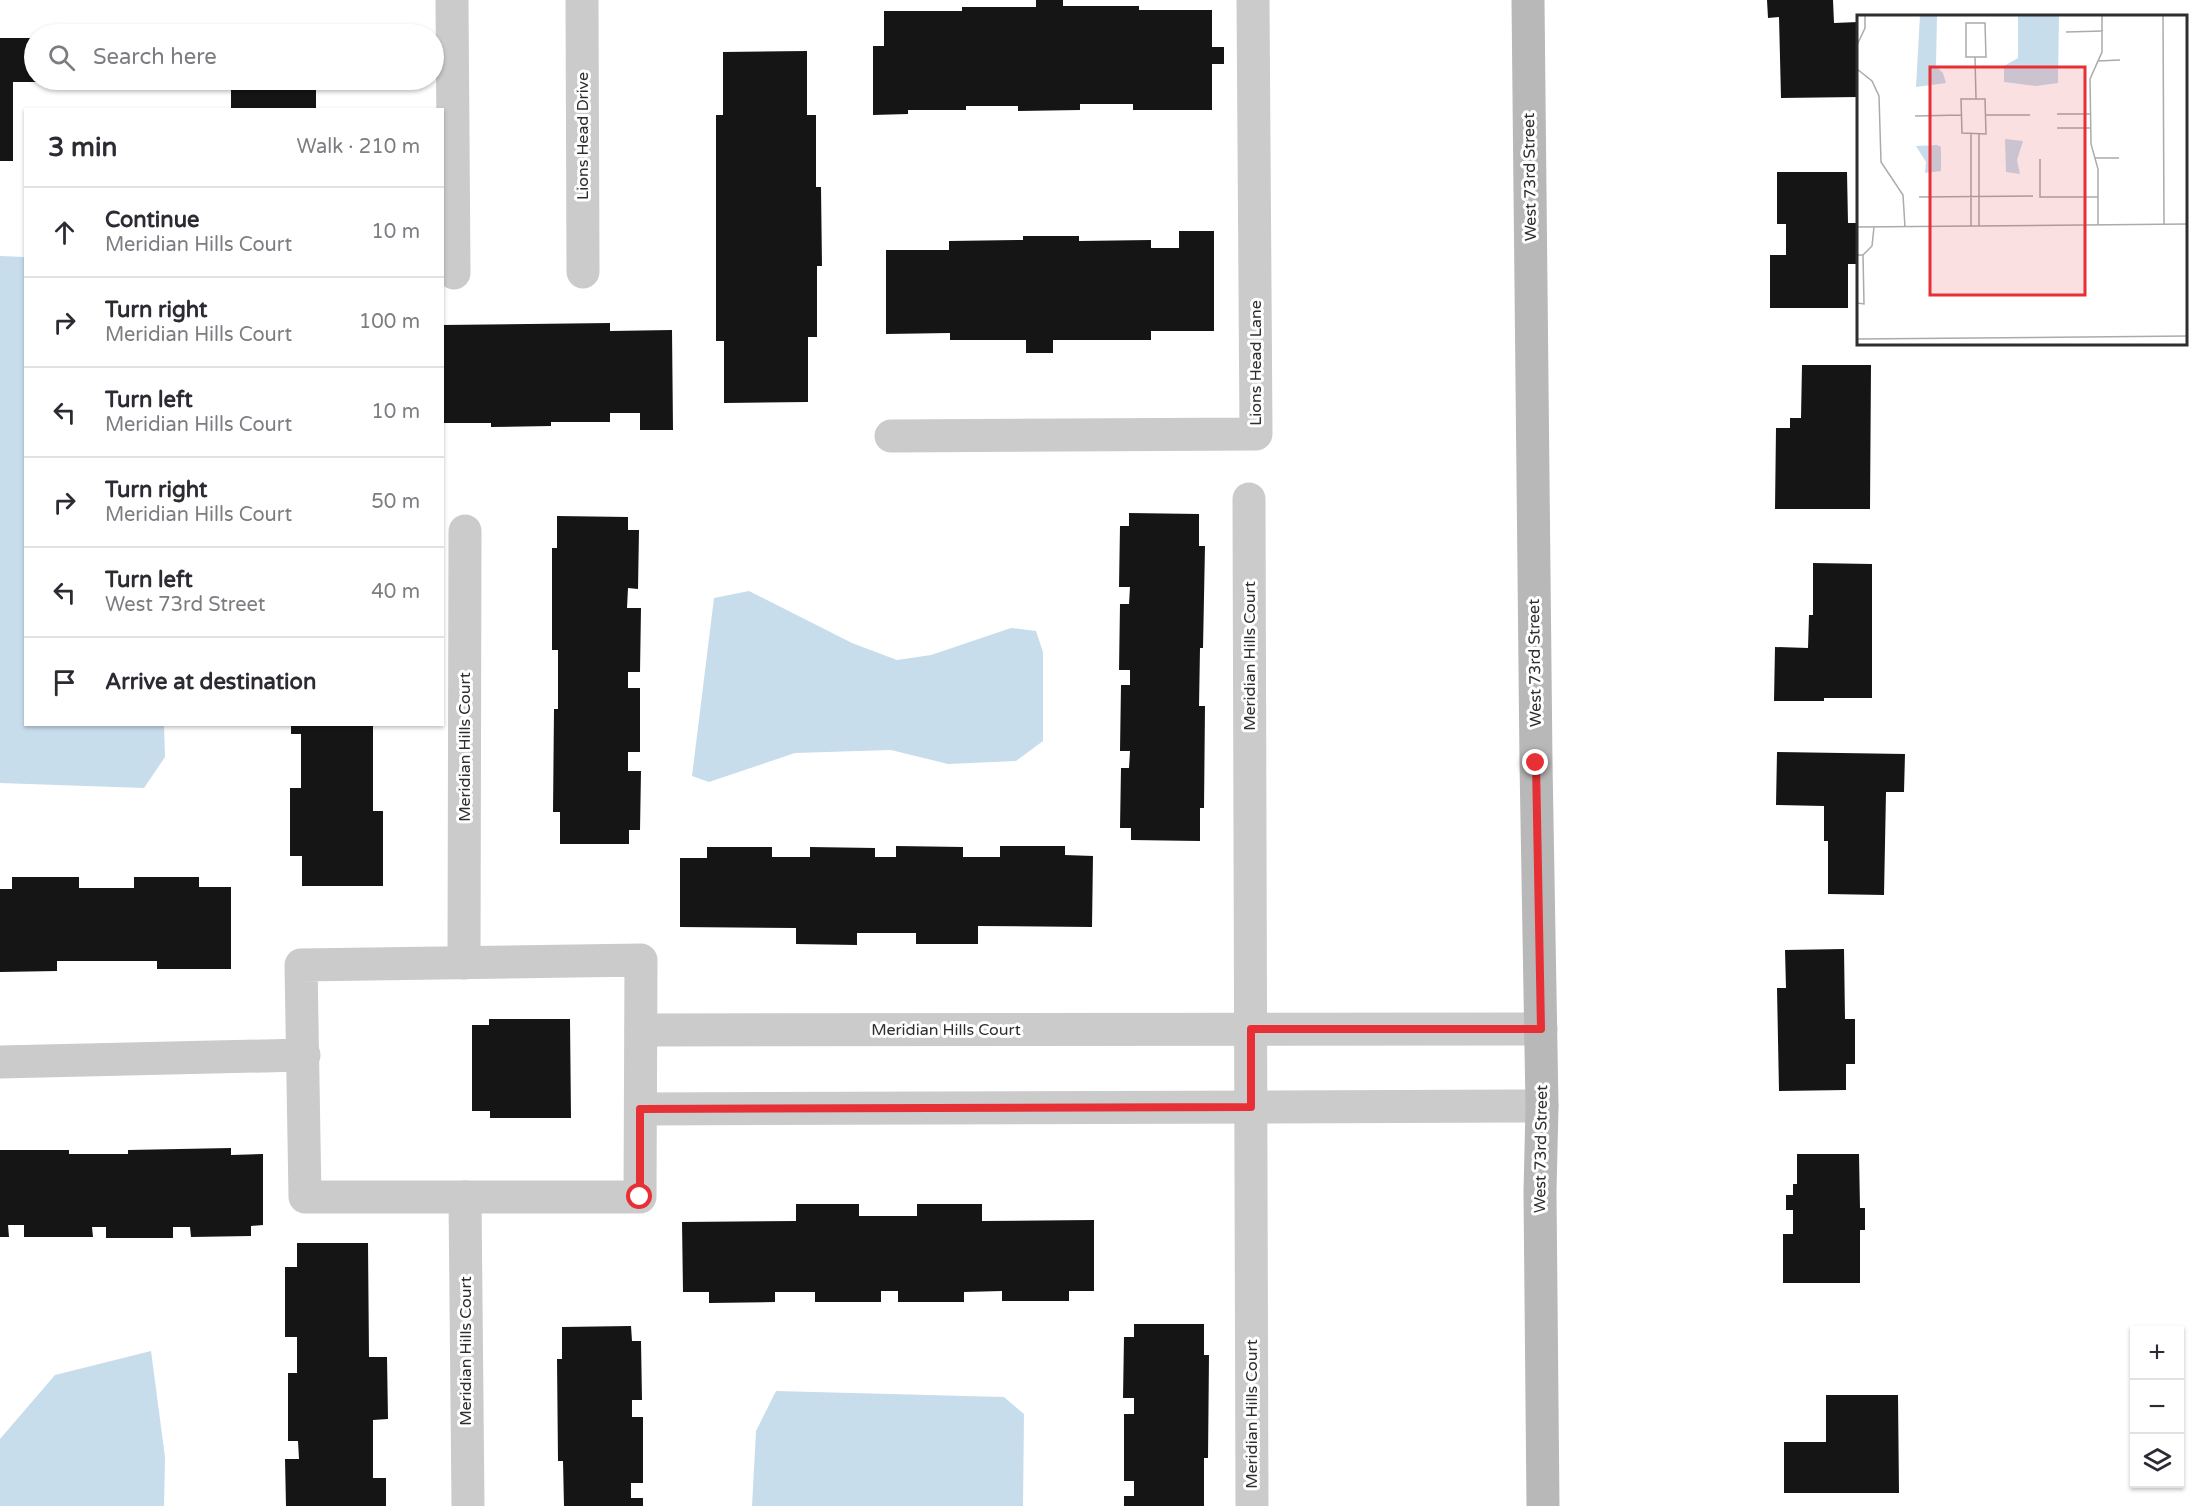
<!DOCTYPE html>
<html lang="en">
<head>
<meta charset="utf-8">
<style>
	:root { --surface:#fff; --page:#f2f2f3; --text:#2b2b33; --muted:#7c7c81; --line:#e1e1e2 }
	body { margin:0; font-family:"Varela Round",sans-serif; background:var(--page); color:var(--text) }
	.controls { position:absolute; right:18px; bottom:18px; display:grid; overflow:hidden; border-radius:0px; box-shadow:0 2px 4px #0004 }
	.controls button { width:54px; height:54px; display:grid; place-items:center; padding:0; border:0; border-bottom:2px solid var(--line); background:var(--surface); color:var(--text); font:30px sans-serif }
	.stop { position:absolute; width:18px; height:18px; margin:-14px; border:4px solid #e63036; border-radius:50%; background:#fff }
	.stop.end { background:#e63036; border-color:#fff; box-shadow:0 2px 6px #0008 }
	.list { margin:0; padding:0; list-style:none }
	h2 { display:flex; justify-content:space-between; align-items:center; height:78px; margin:0; padding:0 24px; font-size:26px }
	h2 small { font-size:20px; font-weight:400; color:var(--muted) }
	.list li { display:grid; grid-template-columns:39px 1fr auto; gap:18px; align-items:center; box-sizing:border-box; height:90px; padding:0 24px; border-top:2px solid var(--line) }
	.list b { display:block; font-size:22px; white-space:nowrap }
	.list p { margin:0; font-size:20px; white-space:nowrap; color:var(--muted) }
	.list em { font-size:20px; font-style:normal; color:var(--muted) }
	.icon { flex:none; width:33px; height:33px; fill:none; stroke:currentColor; stroke-width:2; stroke-linecap:round; stroke-linejoin:round }
	.map { position:relative; flex:none; width:2202px; height:1506px; overflow:hidden }
	.search { position:absolute; background:var(--surface); box-shadow:0 2px 4px #0004; left:24px; top:24px; width:420px; height:66px; display:flex; align-items:center; gap:15px; box-sizing:border-box; padding:0 21px; border-radius:33px; color:var(--muted); font-size:22px }
	.panel { position:absolute; background:var(--surface); box-shadow:0 2px 4px #0004; left:24px; top:108px; width:420px; height:618px; border-radius:0px }
	.map>svg:first-child { display:block }
</style>
</head>
<body>
<div class="map">
<svg width="2202" height="1506" viewBox="0 0 2202 1506">
	<rect width="100%" height="100%" fill="#fff"/>
	<g fill="#c8ddec">
		<path d="M0,256L25,257L26,724L164,725L165,757L144,788L0,783Z"/>
		<path d="M749,591L852,643L897,660L931,655L1011,628L1036,631L1043,652V741L1016,761L948,764L891,750L795,753L709,782L692,776L714,598Z"/>
		<path d="M151,1351L165,1457L164,1506H0V1439L55,1375Z"/>
		<path d="M776,1391L1004,1397L1024,1414L1023,1506H752L756,1431Z"/>
	</g>
	<g fill="#151515">
		<path d="M1036,0H1063V6H1139V10H1212V47H1224V64H1212V110H1133V104H1080V110L1018,111V106H966V110H908V114L873,115V46H884V11H962V7H1036Z"/>
		<path d="M1767,0H1833L1834,23L1858,22V97L1781,98L1779,17L1768,18Z"/>
		<path d="M0,38H34V80H148V82H13V161H0Z"/>
		<path d="M807,51V115H816V187H821L822,266H817V337H808V402L724,403V341H716V115H723V52Z"/>
		<rect x="231" y="80" width="85" height="30"/>
		<path d="M1777,172H1847L1848,223H1858V264H1848V308H1770V255H1786V224H1777Z"/>
		<path d="M1179,231H1214V331H1151V340H1053V353H1026V340H950V333L886,334V250H949V241L1023,240V236H1079V241L1151,240V248H1179Z"/>
		<path d="M610,323V331L672,330L673,430H640V413H610V422H551V426L491,427V423H442V325Z"/>
		<path d="M1802,365H1871L1870,509H1775L1776,428H1790V418H1801Z"/>
		<path d="M1129,513L1199,514V546H1205L1203,648H1200L1199,706H1205L1204,808H1200V841L1131,840V828H1120L1121,768H1129L1130,751H1120L1121,685H1130V670H1119L1120,604H1129L1130,587H1119L1120,526H1129Z"/>
		<path d="M557,516L628,517V530H639L638,589L628,588L627,608H641L640,672H628V688H640V752H628V771H641L640,830H629V844H560V812H553L554,709H558V650H552V548H557Z"/>
		<path d="M1813,563L1872,564V698H1824V701H1774L1775,647L1808,648L1809,615H1813Z"/>
		<path d="M291,724H373V811H383V886H302V856H290V788H301V734H291Z"/>
		<path d="M1777,752L1905,754L1904,792H1886L1884,895L1828,894V841H1824V806L1776,805Z"/>
		<path d="M896,846L963,847V857H1000V846H1065V855L1093,856L1092,927L978,926V944H916V933H857V945L796,944V928L680,927V858H707V847H772V857H810V847L875,848V857H896Z"/>
		<path d="M12,877H79V888H134V877H199V887H231V969H157V961H57V971L0,972V889H12Z"/>
		<path d="M1844,949L1845,1019H1855V1064H1846V1090L1779,1091L1777,988H1786L1785,950Z"/>
		<path d="M489,1019H570L571,1118H490V1111H472V1025H489Z"/>
		<path d="M231,1148V1155L263,1154V1225L251,1226V1236L191,1237L190,1227H173V1238H106V1227H92L93,1237H24V1225H8L9,1237H0V1150H69V1154H128V1150Z"/>
		<path d="M1797,1154H1859L1860,1208H1865V1230H1860V1283H1783V1234H1793V1210H1786V1195H1793V1184H1797Z"/>
		<path d="M796,1204H859V1216H917V1204H982V1221L1094,1220V1291H1069V1301H1002V1291L964,1292V1302H898V1291H881V1302H815V1292H775V1302L709,1303V1292H683L682,1222L796,1221Z"/>
		<path d="M297,1243H368L369,1357H387L388,1419L373,1420V1478H386V1506H286L285,1459H299L298,1441H288V1373H297V1337H285V1267H297Z"/>
		<path d="M1134,1324H1204V1355H1209L1208,1458H1204V1506H1124V1496H1134V1481H1124V1414H1134V1398H1123L1124,1337H1134Z"/>
		<path d="M631,1326L632,1341H641L642,1400H632V1417H643V1483H631V1498H643V1506H564L563,1461H558L557,1359H562V1327Z"/>
		<path d="M1826,1395H1898L1899,1493H1784V1442H1826Z"/>
	</g>
	<g fill="none" stroke-linecap="round" stroke-linejoin="round">
		<g stroke="#cbcbcb" stroke-width="33">
			<path d="M452,0L454,273"/>
			<path d="M582,0L583,272"/>
			<path d="M891,436L1256,434L1253,0"/>
			<path d="M1249,499L1252,1506"/>
			<path d="M641,960L640,1197H305L301,965Z"/>
			<path d="M464,963L465,531"/>
			<path d="M641,1030L1541,1029"/>
			<path d="M0,1062L304,1055"/>
			<path d="M641,1109L1542,1106"/>
			<path d="M465,1197L468,1506"/>
		</g>
		<path stroke="#b8b8b8" stroke-width="33" d="M1528,0L1536,763L1542,1106L1540,1192L1543,1506"/>
	</g>
	<g fill="none" stroke-linecap="round" stroke-linejoin="round">
		<path stroke="#e63036" stroke-width="8" d="M640,1197V1109L1251,1107V1029H1541L1536,763"/>
	</g>
	<g text-anchor="middle" dominant-baseline="central" stroke-width="6" stroke-linejoin="round" paint-order="stroke">
		<g font-size="16" fill="#2e2e2e" stroke="#fff">
			<text transform="translate(583 136) rotate(-90)">Lions Head Drive</text>
			<text transform="translate(1530 177) rotate(-91)">West 73rd Street</text>
			<text transform="translate(1256 363) rotate(-90)">Lions Head Lane</text>
			<text transform="translate(1250 656) rotate(-90)">Meridian Hills Court</text>
			<text transform="translate(1535 663) rotate(-91)">West 73rd Street</text>
			<text transform="translate(465 747) rotate(-90)">Meridian Hills Court</text>
			<text x="946" y="1030">Meridian Hills Court</text>
			<text transform="translate(1541 1149) rotate(-89)">West 73rd Street</text>
			<text transform="translate(466 1351) rotate(-90)">Meridian Hills Court</text>
			<text transform="translate(1252 1414) rotate(-90)">Meridian Hills Court</text>
		</g>
	</g>
	<g transform="translate(1857 15)">
		<rect width="330" height="330" fill="#fff"/>
		<path d="M63,0H80L79,51L86,58L89,68L59,72ZM161,0H202L201,68L179,71L147,67V51L161,43ZM148,124L166,126L160,145L163,159L149,157ZM80,130L84,132V156L68,158L69,147L59,131Z" fill="#c8ddec"/>
		<path fill="none" stroke="#ababab" stroke-width="1.5" d="M306,0L307,209M109,8H128L129,42H109ZM209,17L246,16M0,30L8,13V0M118,42L119,84M241,46L263,45M0,54L15,66L22,81L24,147L46,180L48,212M104,84H128L129,119L105,118ZM200,99H233M129,100H173M58,101L105,100M200,113H233M114,119V212M122,119V211M238,143H262M183,144V182H241M62,182L176,181M241,210V154L234,129L233,64L245,37V0M0,212L330,209M0,240H6L7,289L0,288M6,240L15,231L17,212M0,324L330,321"/>
		<path fill="#e63036" fill-opacity="0.15" stroke="#e63036" stroke-width="3" d="M73,52H228V280H73Z"/>
		<rect width="330" height="330" fill="none" stroke="#2e2e2e" stroke-width="3"/>
	</g>
</svg>
<div class="controls">
<button>+</button>
<button>−</button>
<button><svg class="icon" aria-label="layers" viewBox="0 0 24 24"><path d="M12 4l9 5-9 5-9-5zM3 14l9 5 9-5"/></svg></button>
</div>
<div class="stop" style="left:640px;top:1197px"></div>
<div class="stop end" style="left:1536px;top:763px"></div>
<div class="search"><svg class="icon" aria-label="search" viewBox="0 0 24 24"><circle cx="10" cy="10" r="6"/><path d="M15 15l6 6"/></svg>Search here</div>
<section class="panel">
<h2>3 min<small>Walk · 210 m</small></h2>
<ul class="list">
<li><svg class="icon" aria-label="ahead" viewBox="0 0 24 24"><path d="M12 20V5M6 11l6-6 6 6"/></svg><div><b>Continue</b><p>Meridian Hills Court</p></div><em>10 m</em></li>
<li><svg class="icon" aria-label="right" viewBox="0 0 24 24"><path d="M7 20v-9h11M14 6l5 5-5 5"/></svg><div><b>Turn right</b><p>Meridian Hills Court</p></div><em>100 m</em></li>
<li><svg class="icon" aria-label="left" viewBox="0 0 24 24"><path d="M17 20v-9H6M10 6l-5 5 5 5"/></svg><div><b>Turn left</b><p>Meridian Hills Court</p></div><em>10 m</em></li>
<li><svg class="icon" aria-label="right" viewBox="0 0 24 24"><path d="M7 20v-9h11M14 6l5 5-5 5"/></svg><div><b>Turn right</b><p>Meridian Hills Court</p></div><em>50 m</em></li>
<li><svg class="icon" aria-label="left" viewBox="0 0 24 24"><path d="M17 20v-9H6M10 6l-5 5 5 5"/></svg><div><b>Turn left</b><p>West 73rd Street</p></div><em>40 m</em></li>
<li><svg class="icon" aria-label="arrive" viewBox="0 0 24 24"><path d="M6 21V4h12l-3 4 3 4H6"/></svg><div><b>Arrive at destination</b></div></li>
</ul>
</section>
</div>
</body>
</html>
